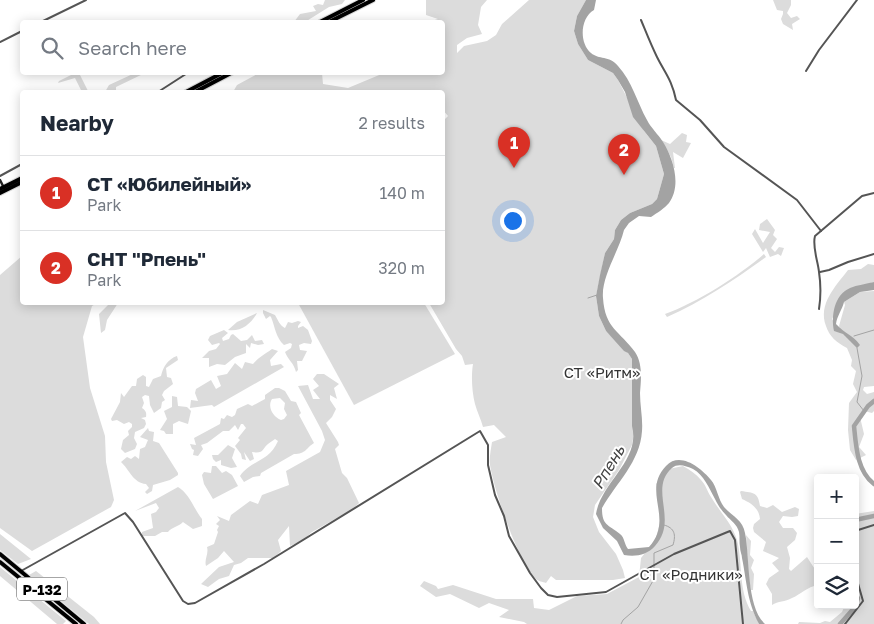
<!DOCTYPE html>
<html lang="en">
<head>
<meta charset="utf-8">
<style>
	:root { --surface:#fff; --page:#f2f2f3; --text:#1f2937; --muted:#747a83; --line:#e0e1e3; --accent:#d93025 }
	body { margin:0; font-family:"Golos Text",sans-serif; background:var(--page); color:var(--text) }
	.controls { position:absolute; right:15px; bottom:15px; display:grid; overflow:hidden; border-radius:5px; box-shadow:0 2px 12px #0003 }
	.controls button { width:45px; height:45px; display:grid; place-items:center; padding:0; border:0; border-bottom:1px solid var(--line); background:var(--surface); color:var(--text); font:25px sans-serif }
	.you { position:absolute; left:512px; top:220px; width:18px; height:18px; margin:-12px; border:4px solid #fff; border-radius:50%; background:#1a73e8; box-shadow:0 0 0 8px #1a73e833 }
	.badge { display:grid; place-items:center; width:32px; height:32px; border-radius:50%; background:var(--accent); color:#fff; font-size:16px; font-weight:700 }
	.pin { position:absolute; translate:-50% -41px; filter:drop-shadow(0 1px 2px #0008) }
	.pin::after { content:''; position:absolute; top:26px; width:18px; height:15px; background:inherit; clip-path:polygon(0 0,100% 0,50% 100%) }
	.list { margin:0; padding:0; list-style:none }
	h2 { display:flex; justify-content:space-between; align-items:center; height:65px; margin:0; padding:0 20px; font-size:21px }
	h2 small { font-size:16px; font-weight:400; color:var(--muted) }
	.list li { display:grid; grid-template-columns:32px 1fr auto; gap:15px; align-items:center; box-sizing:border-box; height:75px; padding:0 20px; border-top:1px solid var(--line) }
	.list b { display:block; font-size:19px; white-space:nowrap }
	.list p { margin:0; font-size:16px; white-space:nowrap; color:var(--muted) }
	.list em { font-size:16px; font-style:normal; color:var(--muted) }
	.icon { flex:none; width:28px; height:28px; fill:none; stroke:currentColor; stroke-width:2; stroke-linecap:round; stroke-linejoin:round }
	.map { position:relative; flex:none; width:874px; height:624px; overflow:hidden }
	.search { position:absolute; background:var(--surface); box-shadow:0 2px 12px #0003; left:20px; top:20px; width:425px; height:55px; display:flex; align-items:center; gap:12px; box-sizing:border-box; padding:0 18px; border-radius:5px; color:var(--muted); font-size:19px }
	.panel { position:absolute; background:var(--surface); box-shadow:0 2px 12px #0003; left:20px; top:90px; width:425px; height:215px; border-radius:5px }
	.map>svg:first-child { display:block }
</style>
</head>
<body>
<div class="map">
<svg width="874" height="624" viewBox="0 0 874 624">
	<rect width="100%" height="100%" fill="#fff"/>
	<g fill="#dcdcdc" fill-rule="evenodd">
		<path d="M325,0H345L342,4L329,7L305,22H294L300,14L316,11L313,6L318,4L323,5Z"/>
		<path d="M426,0H487L481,7L478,25L482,34L467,38L457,45V53L464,46L487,41L496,35L502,24L529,0H586L577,16L574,31L578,44L588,60L613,73L618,80L644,131L656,146L664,174L657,199L652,204L630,213L621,220L615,230L614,239L605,253L596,296L599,316L606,331L628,353L632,359L633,369L632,414L634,433L632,445L619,470L595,505L593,517L599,532L616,554L623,570L625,578L613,580H556L551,576L546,583C543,582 538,581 536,579C518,562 494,490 490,465C489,458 491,449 492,442L506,437L494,425L483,427C481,419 477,412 475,404C472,392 471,376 473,364L465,365L462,356L456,349L429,303L442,302V122L448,116L443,110L442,92H233L237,85L259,73H322L323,84L348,88L384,73L442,72V22H428L438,19L426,15Z"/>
		<path d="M773,0H791V5L787,13L791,18L797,16L800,19L792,24L793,30L783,24L781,19L783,14V11L777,10Z"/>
		<path d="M72,73H79L88,91L87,92H82L75,78L58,83L59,81L73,74Z"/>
		<path d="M135,73H145L116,87V92L113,91V92H105L109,85Z"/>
		<path d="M682,133L687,135L686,142L691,143L683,158L673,152L675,168H674L671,157L661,140L670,144Z"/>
		<path d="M767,219L775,230L773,235L777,239L771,248L775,252L779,247L784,248L781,256L778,254L770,257L766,248L763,252L752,234L755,229L763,243L770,232L759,230L760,224Z"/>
		<path d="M764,254L766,257C734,280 703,301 667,317L665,314C696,303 739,276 764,254Z"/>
		<path d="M22,256V302L97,303L92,306L83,337L90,388L105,436L106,462L114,500L111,507L32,551L0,528V275Z"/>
		<path d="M868,264L874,265V282L848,289L832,319L841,333L839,326L845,305L844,302L860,292L874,291V386L864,387L863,390L867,394L874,392V411L872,413L864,411L860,417L864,434L859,447L866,455L856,460L850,450L848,430L849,403L857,392L853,384L856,371L851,366L852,360L847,348C837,343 829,336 826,326C818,304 835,287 848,270L861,269Z"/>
		<path d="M110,303H118L107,320L105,330L101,333L99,314Z"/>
		<path d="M298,303H424L455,354L354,405Z"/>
		<path d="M263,310L275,315C278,320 280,326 285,328L288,322L292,323L298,321L301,322L298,326V328L303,326L308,330L312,341L311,344L304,343L299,345L300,350L307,351L302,361H297L298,370L296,372C294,363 288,360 285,352L291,348L292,344L290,343L284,345C276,338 275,327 271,317L270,316L266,319L263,313Z"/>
		<path d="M257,313C251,324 241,332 228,330L237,322Z"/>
		<path d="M224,330L228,333L222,338L223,341L229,339L231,335L233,334L241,341L247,340L252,335L255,341L262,340L264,344L258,345L251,343L250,348L246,344V353L235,357L225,365L217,364L209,367V358H202L209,351L216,349L220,344L219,343L212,345L208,340L210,336Z"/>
		<path d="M272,349L278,351L270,360L271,366L281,364L284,367L214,407L212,405L190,408L191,400L198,401L195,393L196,389L211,380L216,389L221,386L217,376L227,374L235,363L242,369L245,362L253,364C260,356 264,355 272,349Z"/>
		<path d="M177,356L178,360L166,368L167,377L171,378L173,384L164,391L162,395L165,400L162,402L161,408L154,413L150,405L149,396L145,395L142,397L144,403L142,408C145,410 147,412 146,417L141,418L145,420L146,424L144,428L135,432L134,438L137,444L135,449L125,453L121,449L123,440L129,435L128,431L132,427V424L129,422L124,424L117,420L112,421L111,419L120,402L121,393L124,397L132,386H136L137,379L143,375L146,377V386L149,387L153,379L161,376C163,367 168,359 177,356Z"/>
		<path d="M317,374H324L339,384L334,388L337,399L330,395V400L336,409L332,417L326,423L338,442L339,445L335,449L342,473L347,478L359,503L353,509L312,532L302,541L290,546L289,526L278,540L281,551L274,558H248L241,563L234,565L229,576L219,579L208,587L201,584L219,567L234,562L224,551L218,558L206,566C204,559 209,554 207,547L214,544L218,532L217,530L219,526L216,524L220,520L217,516L229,521L231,515L250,501L258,504L262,495L289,485L286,471L320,452L325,440L322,431L298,386L308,385L313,399H320L313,390L319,386L313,379Z"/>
		<path d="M275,388H279L285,391L291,401L296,402L301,413L299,415L314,443C306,448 306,454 294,454L261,473L260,476L253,477L244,482L240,476C251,460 269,462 278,441L275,439C273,441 270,442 268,444C262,449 264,454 252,452L254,459L250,461L244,452L246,460L242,459L241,454L235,446L240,440L238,438L246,428L243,424H241L238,430L235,425L229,431H223L207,443L201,445L203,449L198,456L193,455L194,450L192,449L190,444L196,445L194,438L220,424L221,418L224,419L227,415L232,417L235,415L237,409L248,404L252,406L265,399V395ZM280,398L285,403L284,409L287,415L284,419L281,420C273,417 267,407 272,399Z"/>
		<path d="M172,396L177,397L178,406L187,407L191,411L188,424L179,421L173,424V434H166L164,431L160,430L167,419L164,411L172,407Z"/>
		<path d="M148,428L149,431L154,432L153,441L159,443L178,473V475L170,480L153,485L152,491L147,494L145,492L149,488L146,484C133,483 129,469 121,462L127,457L131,459L135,456L139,459L140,449L145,447L148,440L140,437Z"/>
		<path d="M228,445L235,449L232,458L237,467L231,468L221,465V460L216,462L213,459L212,455H218Z"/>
		<path d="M212,466H216L222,473L226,471L232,475L238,486L213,499L204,484L202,475L204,472L211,473Z"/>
		<path d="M683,466C690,470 696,474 701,480C706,485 707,491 711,497C719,511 732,523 737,540C743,563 738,590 751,611H753L759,624H527L524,622L499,617L509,610L489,603L479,608L450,594L436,597L420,586L424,581L436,586L438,589L453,585L496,599H533L534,608L549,610L577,596L607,594L639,577L641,558L656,539L661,517L656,484L669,469Z"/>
		<path d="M178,487C189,493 194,509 202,519V526L193,529L183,522C178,527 172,527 168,532H162L155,536H142V532L153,528L151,514L156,512L159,508L156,503L135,511Z"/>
		<path d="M741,491C754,493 758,492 760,506L767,508L773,505L782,512L795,507L799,509L798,516L792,517L783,516L779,522L783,528H793L797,533L795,540L787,547L790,558L789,569L791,571L807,557L818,574V585C807,587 801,594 792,598C785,602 778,601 772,605V594L766,584L769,578L779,571L772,563L779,558L763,551L766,542L754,532L753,528L754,524L760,519C759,508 751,503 742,499L740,492Z"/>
		<path d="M874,511V624H798L799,622L820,623L825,621L830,622L842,612L845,605H855V514Z"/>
		<path d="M0,534L31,559L18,564L0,550Z"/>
		<path d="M746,535L751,541L750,555L754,560L751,568L754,574L753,590H751L749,581Z"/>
		<path d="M0,567L66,621L63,624H57L0,576Z"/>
		<path d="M36,571L94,617L100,624H89L29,575Z"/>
	</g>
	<g fill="#a3a3a3">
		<path d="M586,0H596L594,10C580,18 579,43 591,53C599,60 609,55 618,66C632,81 637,102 647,120C651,128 658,134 663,142C673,158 682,185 669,203C665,208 657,213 651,217L639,216L629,223L624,230C619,251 601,277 603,298C605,329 620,331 635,352C643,364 641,380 640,393C640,406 643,419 642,431C640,462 617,482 602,508C602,526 608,524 620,534C625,538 624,544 628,549L649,547C675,518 641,492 666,466C680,451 701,468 711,480C717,487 718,499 724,507C732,516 743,520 745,533C750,556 746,607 765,624H759C747,601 747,583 742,558C742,555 740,551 740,547C739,542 740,537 739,532C737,524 731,521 726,515C721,510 718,505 715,499C709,488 704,475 693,469C686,466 678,463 672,468C648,489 679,520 655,546C647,555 636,557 624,555L617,541L603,528L596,514C601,482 641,460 632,426V359L628,353L624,351L606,331L599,316L596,296L600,275L605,253L614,239L615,230L621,220L630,213L652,204L657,199L664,174L656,146L633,117L625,92L618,80L613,73L588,60L578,44L574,31L577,16Z"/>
		<path d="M874,282V290L860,292L844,302C842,310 837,316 836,324C845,334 852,334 860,345L857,348L843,334L834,331C831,316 834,295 850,288C857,285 866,284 874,282Z"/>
	</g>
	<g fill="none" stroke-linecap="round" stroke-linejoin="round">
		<g stroke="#a3a3a3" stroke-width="1">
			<path d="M588,298L597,295"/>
			<path d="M854,336L874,330"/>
			<path d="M857,348L862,376L857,402L864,411"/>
			<path d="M621,624L623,620L638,607L654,579V553L673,545C676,535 675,528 664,525"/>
		</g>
		<g stroke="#a3a3a3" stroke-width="4.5">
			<path d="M874,401L868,406L854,426C856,446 857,471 874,484"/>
			<path d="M855,520L874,516"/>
			<path d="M840,624L855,607L858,598L855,595"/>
		</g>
		<g stroke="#dbdbdb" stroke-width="6">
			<g id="trunk">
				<path d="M320,22L363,0"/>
				<path d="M329,22L373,0"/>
				<path d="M186,92L224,72"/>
				<path d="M195,92L233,72"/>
				<path d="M0,189L22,178"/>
				<path d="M0,193L22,182"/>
				<path d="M0,554L84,624"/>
				<path d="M0,562L76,624"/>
			</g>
		</g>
		<g stroke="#555" stroke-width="2">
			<path d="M641,20C646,32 651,45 657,57C665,73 672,80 676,100L700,120L724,147L797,200L821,231"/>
			<path d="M41,22L86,0"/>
			<path d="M0,42L22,31"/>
			<path d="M806,71L819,50L857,0"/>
			<path d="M158,92L189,72"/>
			<path d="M0,176L22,164"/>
			<path d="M820,272L829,270L848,262L874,254"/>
			<path d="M819,309C821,296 821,285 819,272C818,261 812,247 815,236L862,196L874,193"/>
			<path d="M855,531L874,525"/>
			<path d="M21,571L125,513L133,522L183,601L188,604L195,603L264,564L480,431L488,445V465L495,495L504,516L509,536L530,573L541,588L548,595L557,597L606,592L674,554L730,531L735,540L743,624"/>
			<path d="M845,624L863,601L855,573"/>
		</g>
		<path stroke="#222" stroke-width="2.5" d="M0,180L4,188"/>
		<use href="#trunk" stroke="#000" stroke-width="4"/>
	</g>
	<g text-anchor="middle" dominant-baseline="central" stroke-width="4" stroke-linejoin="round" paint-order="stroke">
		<rect fill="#fff" stroke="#4c4c4c" stroke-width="1" x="17" y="577.5" width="50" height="23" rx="4"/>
		<g font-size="14" font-weight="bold" fill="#000">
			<text x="42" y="589">Р-132</text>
		</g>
		<g font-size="15" fill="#333" stroke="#fff">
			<text x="602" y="372">СТ «Ритм»</text>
			<text x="691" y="574">СТ «Родники»</text>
		</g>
		<g font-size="16" font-style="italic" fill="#444" stroke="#fff">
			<text transform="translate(608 467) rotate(-59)">Рпень</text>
		</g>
	</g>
</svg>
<div class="controls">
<button>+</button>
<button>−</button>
<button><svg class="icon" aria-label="layers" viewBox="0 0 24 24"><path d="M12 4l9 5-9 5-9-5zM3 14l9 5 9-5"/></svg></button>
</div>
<div class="you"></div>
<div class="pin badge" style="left:514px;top:168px">1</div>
<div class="pin badge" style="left:624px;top:175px">2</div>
<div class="search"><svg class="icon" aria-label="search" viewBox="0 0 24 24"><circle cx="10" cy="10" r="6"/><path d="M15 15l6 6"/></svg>Search here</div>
<section class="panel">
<h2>Nearby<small>2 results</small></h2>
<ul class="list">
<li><span class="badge">1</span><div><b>СТ «Юбилейный»</b><p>Park</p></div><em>140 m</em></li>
<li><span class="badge">2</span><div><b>СНТ &quot;Рпень&quot;</b><p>Park</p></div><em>320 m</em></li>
</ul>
</section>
</div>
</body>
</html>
